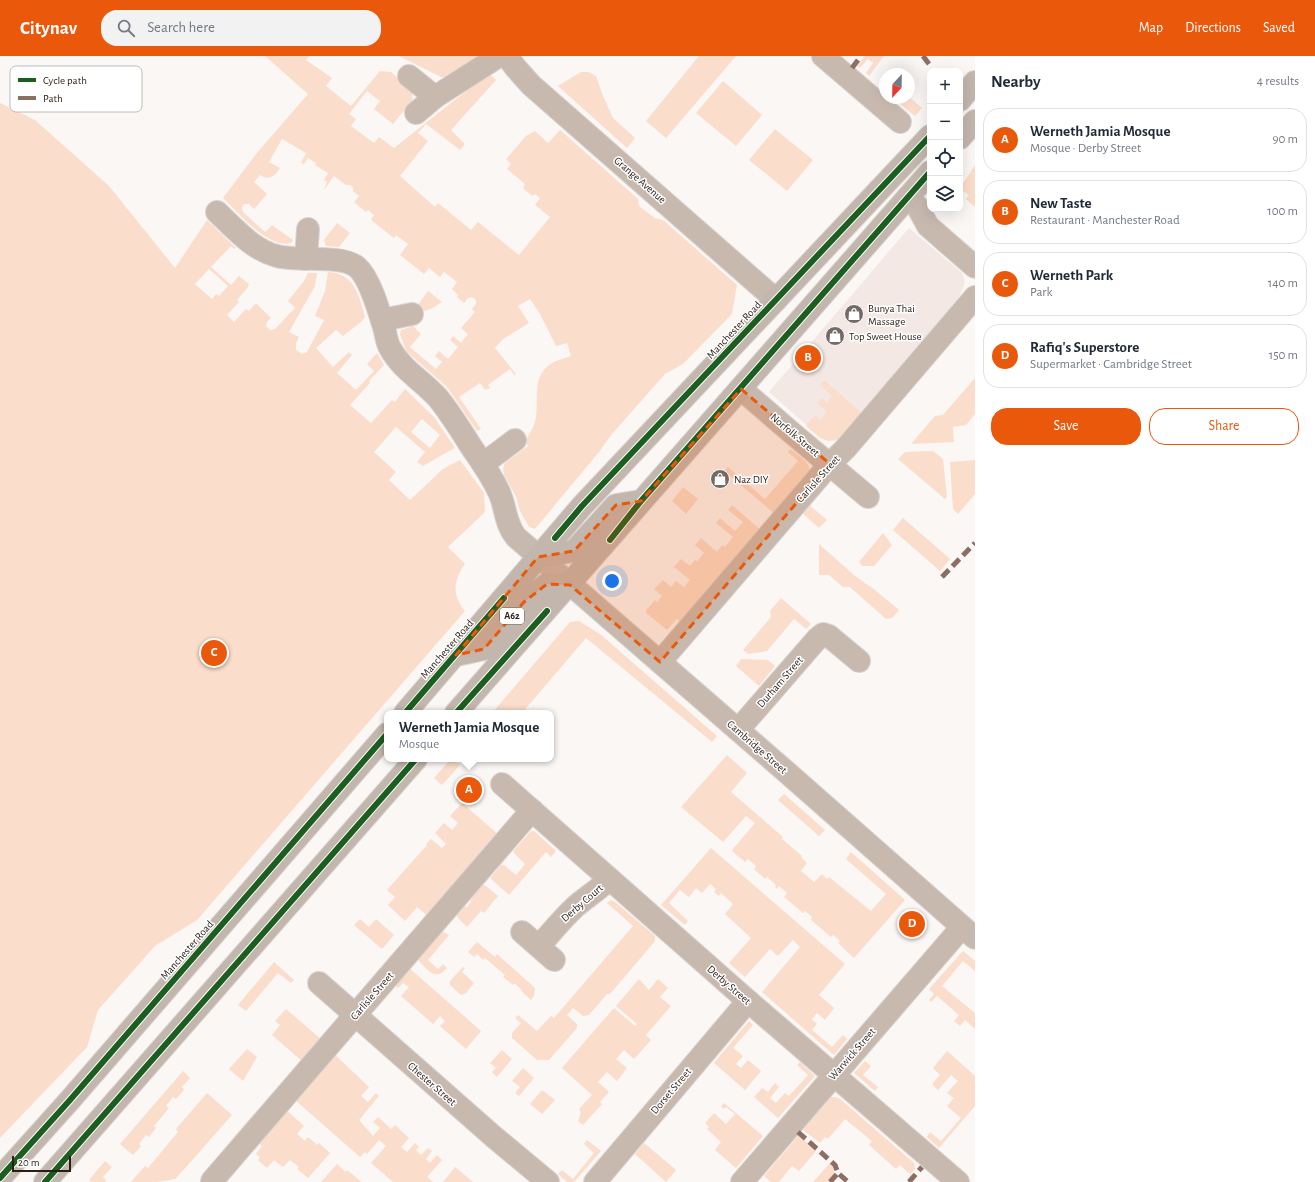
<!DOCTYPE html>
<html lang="en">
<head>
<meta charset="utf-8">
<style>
	:root { --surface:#fff; --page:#f2f2f3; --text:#1f2937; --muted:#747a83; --line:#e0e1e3; --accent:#ea580c }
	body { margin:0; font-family:"Alegreya Sans",sans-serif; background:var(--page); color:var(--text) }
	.controls { position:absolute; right:12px; top:12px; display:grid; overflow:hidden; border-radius:8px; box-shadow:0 4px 16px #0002 }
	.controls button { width:36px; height:36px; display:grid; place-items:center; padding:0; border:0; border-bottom:1px solid var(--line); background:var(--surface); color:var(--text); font:20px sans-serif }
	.compass { position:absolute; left:879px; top:12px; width:36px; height:36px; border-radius:50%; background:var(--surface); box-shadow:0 4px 16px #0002; rotate:202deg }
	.scale { position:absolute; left:12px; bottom:10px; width:59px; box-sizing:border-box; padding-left:4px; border:2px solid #2a1e17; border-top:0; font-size:11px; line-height:14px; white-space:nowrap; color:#2a1e17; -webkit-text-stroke:3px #fff; paint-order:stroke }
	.you { position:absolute; left:612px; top:525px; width:14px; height:14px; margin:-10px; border:3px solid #fff; border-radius:50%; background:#1a73e8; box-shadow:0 0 0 6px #1a73e833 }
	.badge { display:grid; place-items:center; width:26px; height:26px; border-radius:50%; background:var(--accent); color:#fff; font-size:13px; font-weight:700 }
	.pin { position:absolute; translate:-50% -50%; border:2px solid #fff; box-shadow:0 1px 4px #0006 }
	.popup { position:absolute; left:384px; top:654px; width:170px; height:52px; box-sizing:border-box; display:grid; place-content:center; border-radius:8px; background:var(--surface); filter:drop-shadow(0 1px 3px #0005); font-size:13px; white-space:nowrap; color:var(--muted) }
	.popup b { font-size:15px; color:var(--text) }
	.popup::after { content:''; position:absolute; left:50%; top:100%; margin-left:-8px; border:8px solid transparent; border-top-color:var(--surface) }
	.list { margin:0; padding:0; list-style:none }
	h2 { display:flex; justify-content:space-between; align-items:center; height:52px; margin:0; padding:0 16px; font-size:17px }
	h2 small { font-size:13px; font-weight:400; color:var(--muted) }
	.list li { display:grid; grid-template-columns:26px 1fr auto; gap:12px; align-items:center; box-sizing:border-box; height:64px; margin:0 8px 8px; padding:0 8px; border:1px solid var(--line); border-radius:16px }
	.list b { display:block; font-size:15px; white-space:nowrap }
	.list p { margin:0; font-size:13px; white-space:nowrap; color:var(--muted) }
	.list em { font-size:13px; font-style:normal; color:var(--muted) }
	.actions { display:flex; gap:8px; padding:12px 16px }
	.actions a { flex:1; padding:9px 0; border:1px solid var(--accent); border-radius:16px; text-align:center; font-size:14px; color:var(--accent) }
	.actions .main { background:var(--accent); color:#fff }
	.icon { flex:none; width:22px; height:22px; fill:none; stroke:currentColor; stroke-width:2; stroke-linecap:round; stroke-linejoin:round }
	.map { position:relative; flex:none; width:975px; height:1126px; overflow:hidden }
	header { display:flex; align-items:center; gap:24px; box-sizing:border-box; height:56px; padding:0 20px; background:var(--accent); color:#fff }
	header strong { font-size:19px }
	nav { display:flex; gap:22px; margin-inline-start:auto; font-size:14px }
	.search { width:280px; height:36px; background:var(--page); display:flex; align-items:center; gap:10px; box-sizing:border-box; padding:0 14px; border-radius:16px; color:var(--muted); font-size:15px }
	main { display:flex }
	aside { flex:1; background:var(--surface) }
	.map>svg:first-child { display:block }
</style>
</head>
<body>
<header>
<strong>Citynav</strong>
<div class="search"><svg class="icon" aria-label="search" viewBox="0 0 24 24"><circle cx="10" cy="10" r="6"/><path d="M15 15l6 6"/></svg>Search here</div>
<nav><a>Map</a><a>Directions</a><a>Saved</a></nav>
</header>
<main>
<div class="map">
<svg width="975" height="1126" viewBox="0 0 975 1126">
	<rect width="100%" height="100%" fill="#faf7f5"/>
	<path fill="#f3e8e3" d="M909,172L962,217L965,226L960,239L951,254L842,382L834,385L827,384L820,381L769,336Z"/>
	<g fill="#fbddcb" fill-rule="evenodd">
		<path d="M265,0H309L306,4L332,22L326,30L351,50L380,15L391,16L413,35L412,45L393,68L374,53L380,45L367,35L349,58L356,63L351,70L374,87L379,81L394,92L489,17L496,24L451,74L465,88L460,94L426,68L418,77L428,85L400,120L435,151L438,147L471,174L478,166L519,199L550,161L535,149L540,142L535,138L532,140L523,132L525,128L507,113L511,108L506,103L526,80L535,75L548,87L560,74L638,143L639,150L655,162L663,164L737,229L732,258L683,308L665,318L612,378L599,396L535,473L529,471L520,455L516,441L504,419L503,412L505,407L528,390L525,385C529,379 533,373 535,366C540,348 531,323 548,310C555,304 563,303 571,300L567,287L556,290L540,258L530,243L518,250L529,267L503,283L495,292L516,318L514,319L510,313L488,329L490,332L485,334L480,327L459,341L481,373L477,375L447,331L406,295L400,278L401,274L413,270L421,278L410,291L436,313L442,306L435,300L439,295L448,303L458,291L450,284L453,280L461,287L468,278L461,272L475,256L472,253L476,248V244L472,241L468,242L464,247L457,241L458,239L452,233L457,226L444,216L440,221L429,212L424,218L400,199L408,188L396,179L394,182L371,164L374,159L368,154L366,156L354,146L359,140L353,135V131L350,129H346L334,120L324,134L327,126L324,124L328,117L315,109L316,107L308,102L304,108L301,107L306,97L282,83L269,106L280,112C275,120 269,125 260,119L254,126L267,138L254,153L249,148H244L242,152L243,156L265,176L272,169L293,184L291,187C268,193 239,157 223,142L256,98L308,38Z"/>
		<path d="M399,0H477L449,21H441Z"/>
		<path d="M699,0H736L666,82L646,65Z"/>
		<path d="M865,0H884L869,20L866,17L873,7L868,3L860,12L857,10Z"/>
		<path d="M581,16H589L596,20L603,40L613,62L635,82L627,92L558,30Z"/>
		<path d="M723,25L762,59L736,90L696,57Z"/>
		<path d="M909,41L922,52L915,60L896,45L899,42Z"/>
		<path d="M0,47L35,64L109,130L175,212L207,164L236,192L234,193L231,190L211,211L231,229L239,220L249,228L248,231L237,244L239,246L227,259L234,266L246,253L249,255L256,247L271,262L267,266L266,270L270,274L275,273L295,252L288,245L304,225L308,217H317L315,230L289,276L299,281L296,287V294L302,298L307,296L324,264L315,260L325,235L328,216C354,217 359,239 365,261L361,266L343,280L336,274L316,292L333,311L349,296L352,299L337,317L356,334L374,315L367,308L377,297L384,309L369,325L370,327L350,349L371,367L392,344L395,346L405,333L434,361L455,392L442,399L423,410L417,406L425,396L396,371L374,396L396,416L389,424L410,444L443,413L460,404L484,437L485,456L448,491L465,508C453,524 452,540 465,555L197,864L155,890L98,954L87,991L0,1082ZM209,213L228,230L219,240L216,238L212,243L195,228ZM422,363L440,379L430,392L411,376Z"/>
		<path d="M775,73L813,104L787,135L749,104Z"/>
		<path d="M975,109V151L966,143L969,139L963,135L960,138V132Z"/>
		<path d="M337,167L350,177L339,191L326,190L324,184Z"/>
		<path d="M428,235L442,246L431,253L420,256L418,249Z"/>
		<path d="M975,322V358L966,369L953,371L954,386L911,388L935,360L943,359Z"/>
		<path d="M824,324L864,359L842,382L834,384L828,385L820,382L806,370L815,359L820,364L827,356L817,347L822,342L827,347L832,340L820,329Z"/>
		<path d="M790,393C798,399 809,405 810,415L776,459L724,415L728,411L765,443L798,405L788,396Z"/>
		<path d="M933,395L943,403L947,441L945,443L898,403L905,396Z"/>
		<path d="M975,404V438L958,458L953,453L950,406Z"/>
		<path d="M683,431L698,443L686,458L672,445Z"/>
		<path d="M808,448L827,464L819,472L801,456Z"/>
		<path d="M732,449L762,475L683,568L677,563L667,574L646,557V554L655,544L657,546L662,540L654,533L663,524L671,531L676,525L684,531L690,524L674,511L681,503L690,510L695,504L697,505L704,497L695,489L701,482L717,496L722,489L725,491L733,481L716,467L720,462L735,475L743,466L728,454Z"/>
		<path d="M903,462L950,503L940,515L893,474Z"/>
		<path d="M883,477L892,489L874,510H862L859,506Z"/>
		<path d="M819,488L855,520L875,534L899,554L892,562L886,563L850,531H843L829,519H819Z"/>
		<path d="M781,542L811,568L806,573L794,563L767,595L748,598L743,594L771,561L770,555Z"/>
		<path d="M579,565L600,578L717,680L712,686L586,582L522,657H492L570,566Z"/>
		<path d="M741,603L768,604L775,610L759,630L736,610Z"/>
		<path d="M727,699L747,717L731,736L783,781L782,783L802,800L801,801L807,807L801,815L814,826L822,818L827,823L829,821L871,855L886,838L846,803L851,796L905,844L854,902L838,887L840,885L833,879L831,881L811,864L812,861L805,855L803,857L784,841L787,837L779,830L777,833L775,831L776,829L767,821L765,823L754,813L756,810L748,803L745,806L733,796L732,794L755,767L746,760L723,786L681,751Z"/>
		<path d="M451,703H453L460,709L442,729L434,722Z"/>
		<path d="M784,738L825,774L819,780L778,744Z"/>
		<path d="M462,747L499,779L428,860L417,851L405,865L388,849L395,841L387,834L427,789L426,788L431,783L442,792L446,788L435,777L444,767L452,774L458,767L450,760Z"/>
		<path d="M531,775H534L556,795L551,801L546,796L509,839L491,823V821L501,809H504L516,819L525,808L514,797V794Z"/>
		<path d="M711,792L845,908L819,939L834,952L825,964L817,957L812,963L817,968L812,974L832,991L843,979L847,983L834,999L762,936L800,891L793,884L778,900L770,893L745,921L729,907L751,882L725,858L733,848L721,837L719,840L714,836L716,833L710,828L702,837L696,832L689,841L680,834L669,847L688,865L685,869L661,849Z"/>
		<path d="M483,829L486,830L498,840L484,857L481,855L467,871L458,862L457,859L464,851H467L471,846V843Z"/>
		<path d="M611,844L614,845L655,880V885L610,938H607L589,959L583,960L573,952L567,959L577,968V972L549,1004H537L512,982V977L521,967L515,962L518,959L537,975L551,960L554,962L633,870L607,847Z"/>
		<path d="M360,863L369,871L376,863L394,879L382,893L354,869Z"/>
		<path d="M442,875L449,879L428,904L438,913L443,908L447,912C435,926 428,914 418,904Z"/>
		<path d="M477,886L495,901L497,898L535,932L534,940L531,944L521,935L522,934L514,927L513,929L503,921L505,919L485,902L483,904L477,898L474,901L468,896Z"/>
		<path d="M963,895L975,905V915L963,905L942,930L975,957V973L965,964L960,970L954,965L959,959L937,940L931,946L929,944L934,938L929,933Z"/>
		<path d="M274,906L294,924L291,927L278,917L246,955L238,949Z"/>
		<path d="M408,911L481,975L466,993L440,970L445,965L440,960L433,968L401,940L409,931L403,927L398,932L393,928Z"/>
		<path d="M463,911L465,912L462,916L474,927L466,937L461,939L450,929V925Z"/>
		<path d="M639,923L649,934L658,923L668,932L660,941L671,950L646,979L651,984L634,1003L624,994L616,1003L627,1012L617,1025L607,1016L598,1026L609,1036L600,1046L602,1048L583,1069L578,1065L581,1056L579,1053L592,1039L562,1012L614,952L635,970L637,968L616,950Z"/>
		<path d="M286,953L322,984L303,1006L272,979L280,969L275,965Z"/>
		<path d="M749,965L753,969L733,992L743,1000L736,1008L741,1012L748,1004L761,1015L745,1034L714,1007Z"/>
		<path d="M247,993L257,1001L243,1025L229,1013Z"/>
		<path d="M502,994L512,1003L497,1021L492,1016L496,1012L490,1007Z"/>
		<path d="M947,995L975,1020V1050L939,1092L927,1081L930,1076L941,1085L961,1062L947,1050L954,1042L947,1037L958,1025L951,1019L938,1034L932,1028L940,1019L933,1012Z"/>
		<path d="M333,997L369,1031L361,1040L368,1046L376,1037L379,1040L359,1064L373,1080L380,1072L373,1066L378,1061L391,1073L395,1069L409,1082L401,1091L407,1096L415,1087L419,1091L416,1094L421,1099L428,1092L432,1095L426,1103L430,1107L437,1099L442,1104L427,1121L433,1126H393L371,1107L386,1090L379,1084L367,1098L365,1096L360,1101L294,1043Z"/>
		<path d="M865,1005L871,1010L863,1019L878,1031L875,1035L854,1017Z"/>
		<path d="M800,1006L815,1020L778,1062L754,1041L762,1032L768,1036L775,1027L779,1031L770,1042L776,1047L785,1037L789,1040L808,1019L797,1009Z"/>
		<path d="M523,1012L534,1022L519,1040L515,1037L520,1031L512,1025Z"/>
		<path d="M183,1015L190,1022L182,1031L184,1034L176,1043L173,1041L166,1050L169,1052L154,1070L156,1072L149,1081L146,1079L139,1088L141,1090L133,1099L120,1088Z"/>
		<path d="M542,1034L555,1044L542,1058L530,1048Z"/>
		<path d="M207,1037L232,1059L187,1110L175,1123L156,1126H131L145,1110L148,1112L178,1076L176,1073Z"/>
		<path d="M831,1041H836L840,1043L914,1107L915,1113L910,1118L900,1109L896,1113L869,1089L872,1085L845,1063L828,1083L825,1081L820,1087L803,1074Z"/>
		<path d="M724,1047L763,1080L736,1112L715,1094L721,1086L707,1073L709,1071L705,1067L714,1057L726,1068L735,1058L726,1051L724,1053L721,1050Z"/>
		<path d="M285,1053L304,1070L297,1078L305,1085L308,1081L317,1089L319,1087L330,1097L308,1122L297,1113L299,1111L290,1104L283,1111L274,1104L267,1112L258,1104L260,1101L256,1098L262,1090L257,1085Z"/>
		<path d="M799,1079L816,1095L799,1115L792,1110L779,1126H771L764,1120Z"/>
		<path d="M587,1084L601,1095L574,1126H567L558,1118L562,1114L573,1123L594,1097L584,1088Z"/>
		<path d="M644,1087L676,1114L666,1126L635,1098Z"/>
		<path d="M105,1105L112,1111L103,1121L106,1124L105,1126H92L89,1124Z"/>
		<path d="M830,1107L833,1109L834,1118L827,1126H813Z"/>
		<path d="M337,1108L346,1116L347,1114L362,1126H321Z"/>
		<path d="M455,1111L473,1126H443Z"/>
	</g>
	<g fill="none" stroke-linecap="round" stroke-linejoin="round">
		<g stroke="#d8d4d2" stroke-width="24">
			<g id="minor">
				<path d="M507,0L515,11L531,29L776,244"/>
				<path d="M823,0L900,66"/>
				<path d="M409,20L435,41"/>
				<path d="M416,57L435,41L499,0"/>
				<path d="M908,141L917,150L928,170L975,211"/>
				<path d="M217,156C235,173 253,194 277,200C299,206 341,198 357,211C370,222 380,258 385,275C386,280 387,287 390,292C401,313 423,325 438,342C451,358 462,376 472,392C482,406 492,421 499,436C506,451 505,468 516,481L783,713L975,882"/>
				<path d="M306,203L308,173"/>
				<path d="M382,264L412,258"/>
				<path d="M741,333L792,377L868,441"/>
				<path d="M483,408L515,384"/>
				<path d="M660,606L830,408L846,392L975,241"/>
				<path d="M738,674L817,583L823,578L829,580L859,605"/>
				<path d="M502,728L748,945L958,1126"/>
				<path d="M522,876L554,904"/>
				<path d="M539,890C551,877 562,863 575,851C586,841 599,834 609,823"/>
				<path d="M319,927L494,1081L548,1126"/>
				<path d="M213,1126L212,1125L532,754"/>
				<path d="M595,1126L748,945"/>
				<path d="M742,1126L962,871"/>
			</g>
		</g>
		<g stroke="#d8d4d2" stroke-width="24">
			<g id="highway">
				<path d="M960,44L975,26"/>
				<path d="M960,82L975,65"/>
				<path d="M538,501L574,495L616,449L641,445"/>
				<path d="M456,599L484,593L524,546L547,528L570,529"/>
				<path d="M405,657L582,450L930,80"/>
				<path d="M456,657C615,478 772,297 930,116"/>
				<path d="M0,1122L70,1044L387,678"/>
				<path d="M45,1126L416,703"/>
			</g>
		</g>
		<use href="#minor" stroke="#c8b9af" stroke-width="22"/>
		<use href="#highway" stroke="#c3b6ad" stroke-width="22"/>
		<g stroke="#8d6e63" stroke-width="5" stroke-dasharray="10 5" stroke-linecap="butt">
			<path d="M923,0L932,12"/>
			<path d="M852,12L861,0"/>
			<path d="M942,521L975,487"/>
			<path d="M798,1076L835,1109L838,1117L848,1126"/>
			<path d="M830,1126L838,1117"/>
			<path d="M909,1126L922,1111"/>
		</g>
		<g stroke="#fff" stroke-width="8">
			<g id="cycleway">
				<path d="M555,482L582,450L930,80"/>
				<path d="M610,484L641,445L930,116"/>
				<path d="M405,657L504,542"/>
				<path d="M456,657L547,555"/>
				<path d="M0,1122L70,1044L387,678"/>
				<path d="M45,1126L416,703"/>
			</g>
		</g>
		<use href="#cycleway" stroke="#1b5e20" stroke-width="6"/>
	</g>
	<path fill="#e8590c" fill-opacity="0.2" stroke="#e8590c" stroke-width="3" stroke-dasharray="8 5" stroke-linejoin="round" d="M741,333L830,408L660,606L570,529L547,528L524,546L484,593L456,599L538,501L574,495L616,449L641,445Z"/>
	<defs>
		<g id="shop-disc" transform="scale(1)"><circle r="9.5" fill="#736a65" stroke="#fff"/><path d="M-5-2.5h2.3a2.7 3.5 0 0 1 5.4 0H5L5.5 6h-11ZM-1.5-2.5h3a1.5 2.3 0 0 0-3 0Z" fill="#fff"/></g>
	</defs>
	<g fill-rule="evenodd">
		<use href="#shop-disc" x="854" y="258"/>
		<use href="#shop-disc" x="835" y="280"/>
		<use href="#shop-disc" x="720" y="423"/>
	</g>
	<g text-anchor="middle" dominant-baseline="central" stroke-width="3" stroke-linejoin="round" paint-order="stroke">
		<rect fill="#fff" stroke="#6a625d" stroke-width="1" x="500" y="552" width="24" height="16" rx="3"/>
		<g font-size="10" font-weight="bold" fill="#2a1e17">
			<text x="512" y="560">A62</text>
		</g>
		<g font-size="11" fill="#2a1e17" stroke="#fff">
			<text transform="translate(640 124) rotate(41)">Grange Avenue</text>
			<text transform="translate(734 274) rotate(-47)">Manchester Road</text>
			<text transform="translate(795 379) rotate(40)">Norfolk Street</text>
			<text transform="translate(818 423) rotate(-48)">Carlisle Street</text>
			<text transform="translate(447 593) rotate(-49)">Manchester Road</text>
			<text transform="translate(780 626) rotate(-49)">Durham Street</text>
			<text transform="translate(757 691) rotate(41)">Cambridge Street</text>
			<text transform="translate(582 847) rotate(-41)">Derby Court</text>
			<text transform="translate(187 894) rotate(-49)">Manchester Road</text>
			<text transform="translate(729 929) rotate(41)">Derby Street</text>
			<text transform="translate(372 940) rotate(-49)">Carlisle Street</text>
			<text transform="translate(852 998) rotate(-49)">Warwick Street</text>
			<text transform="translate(432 1028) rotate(41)">Chester Street</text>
			<text transform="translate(671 1035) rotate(-50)">Dorset Street</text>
		</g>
		<g font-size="11" fill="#2a1e17" stroke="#fff" text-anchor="start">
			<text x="868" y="252">Bunya Thai<tspan x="868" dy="13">Massage</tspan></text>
			<text x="849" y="280">Top Sweet House</text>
			<text x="734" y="423">Naz DIY</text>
		</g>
	</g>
	<rect x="10" y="10" width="132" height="46" rx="6" fill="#fff" stroke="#bfbcb9" stroke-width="1"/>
	<rect x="18" y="22" width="18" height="4" fill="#1b5e20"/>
	<rect x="18" y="40" width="18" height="4" fill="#8d6e63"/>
	<g font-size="11" fill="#2a1e17">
		<text x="43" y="28">Cycle path</text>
		<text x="43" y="46">Path</text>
	</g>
</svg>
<div class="controls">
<button>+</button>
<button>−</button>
<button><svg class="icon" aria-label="locate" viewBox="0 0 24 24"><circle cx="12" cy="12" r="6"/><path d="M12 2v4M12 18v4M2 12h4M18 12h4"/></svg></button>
<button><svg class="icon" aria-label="layers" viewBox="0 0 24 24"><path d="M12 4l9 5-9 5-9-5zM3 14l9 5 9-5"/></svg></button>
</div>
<svg class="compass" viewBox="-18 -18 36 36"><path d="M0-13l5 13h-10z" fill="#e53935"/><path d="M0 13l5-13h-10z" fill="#747a83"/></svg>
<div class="scale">20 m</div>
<div class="you"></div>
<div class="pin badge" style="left:469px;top:734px">A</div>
<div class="popup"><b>Werneth Jamia Mosque</b>Mosque</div>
<div class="pin badge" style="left:808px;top:302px">B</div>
<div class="pin badge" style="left:214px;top:597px">C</div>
<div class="pin badge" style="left:912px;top:868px">D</div>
</div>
<aside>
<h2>Nearby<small>4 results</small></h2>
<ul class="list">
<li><span class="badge">A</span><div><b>Werneth Jamia Mosque</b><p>Mosque · Derby Street</p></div><em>90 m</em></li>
<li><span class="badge">B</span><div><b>New Taste</b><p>Restaurant · Manchester Road</p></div><em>100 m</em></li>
<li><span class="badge">C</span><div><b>Werneth Park</b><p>Park</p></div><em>140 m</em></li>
<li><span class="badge">D</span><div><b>Rafiq's Superstore</b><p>Supermarket · Cambridge Street</p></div><em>150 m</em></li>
</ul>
<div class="actions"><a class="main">Save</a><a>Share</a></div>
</aside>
</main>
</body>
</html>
